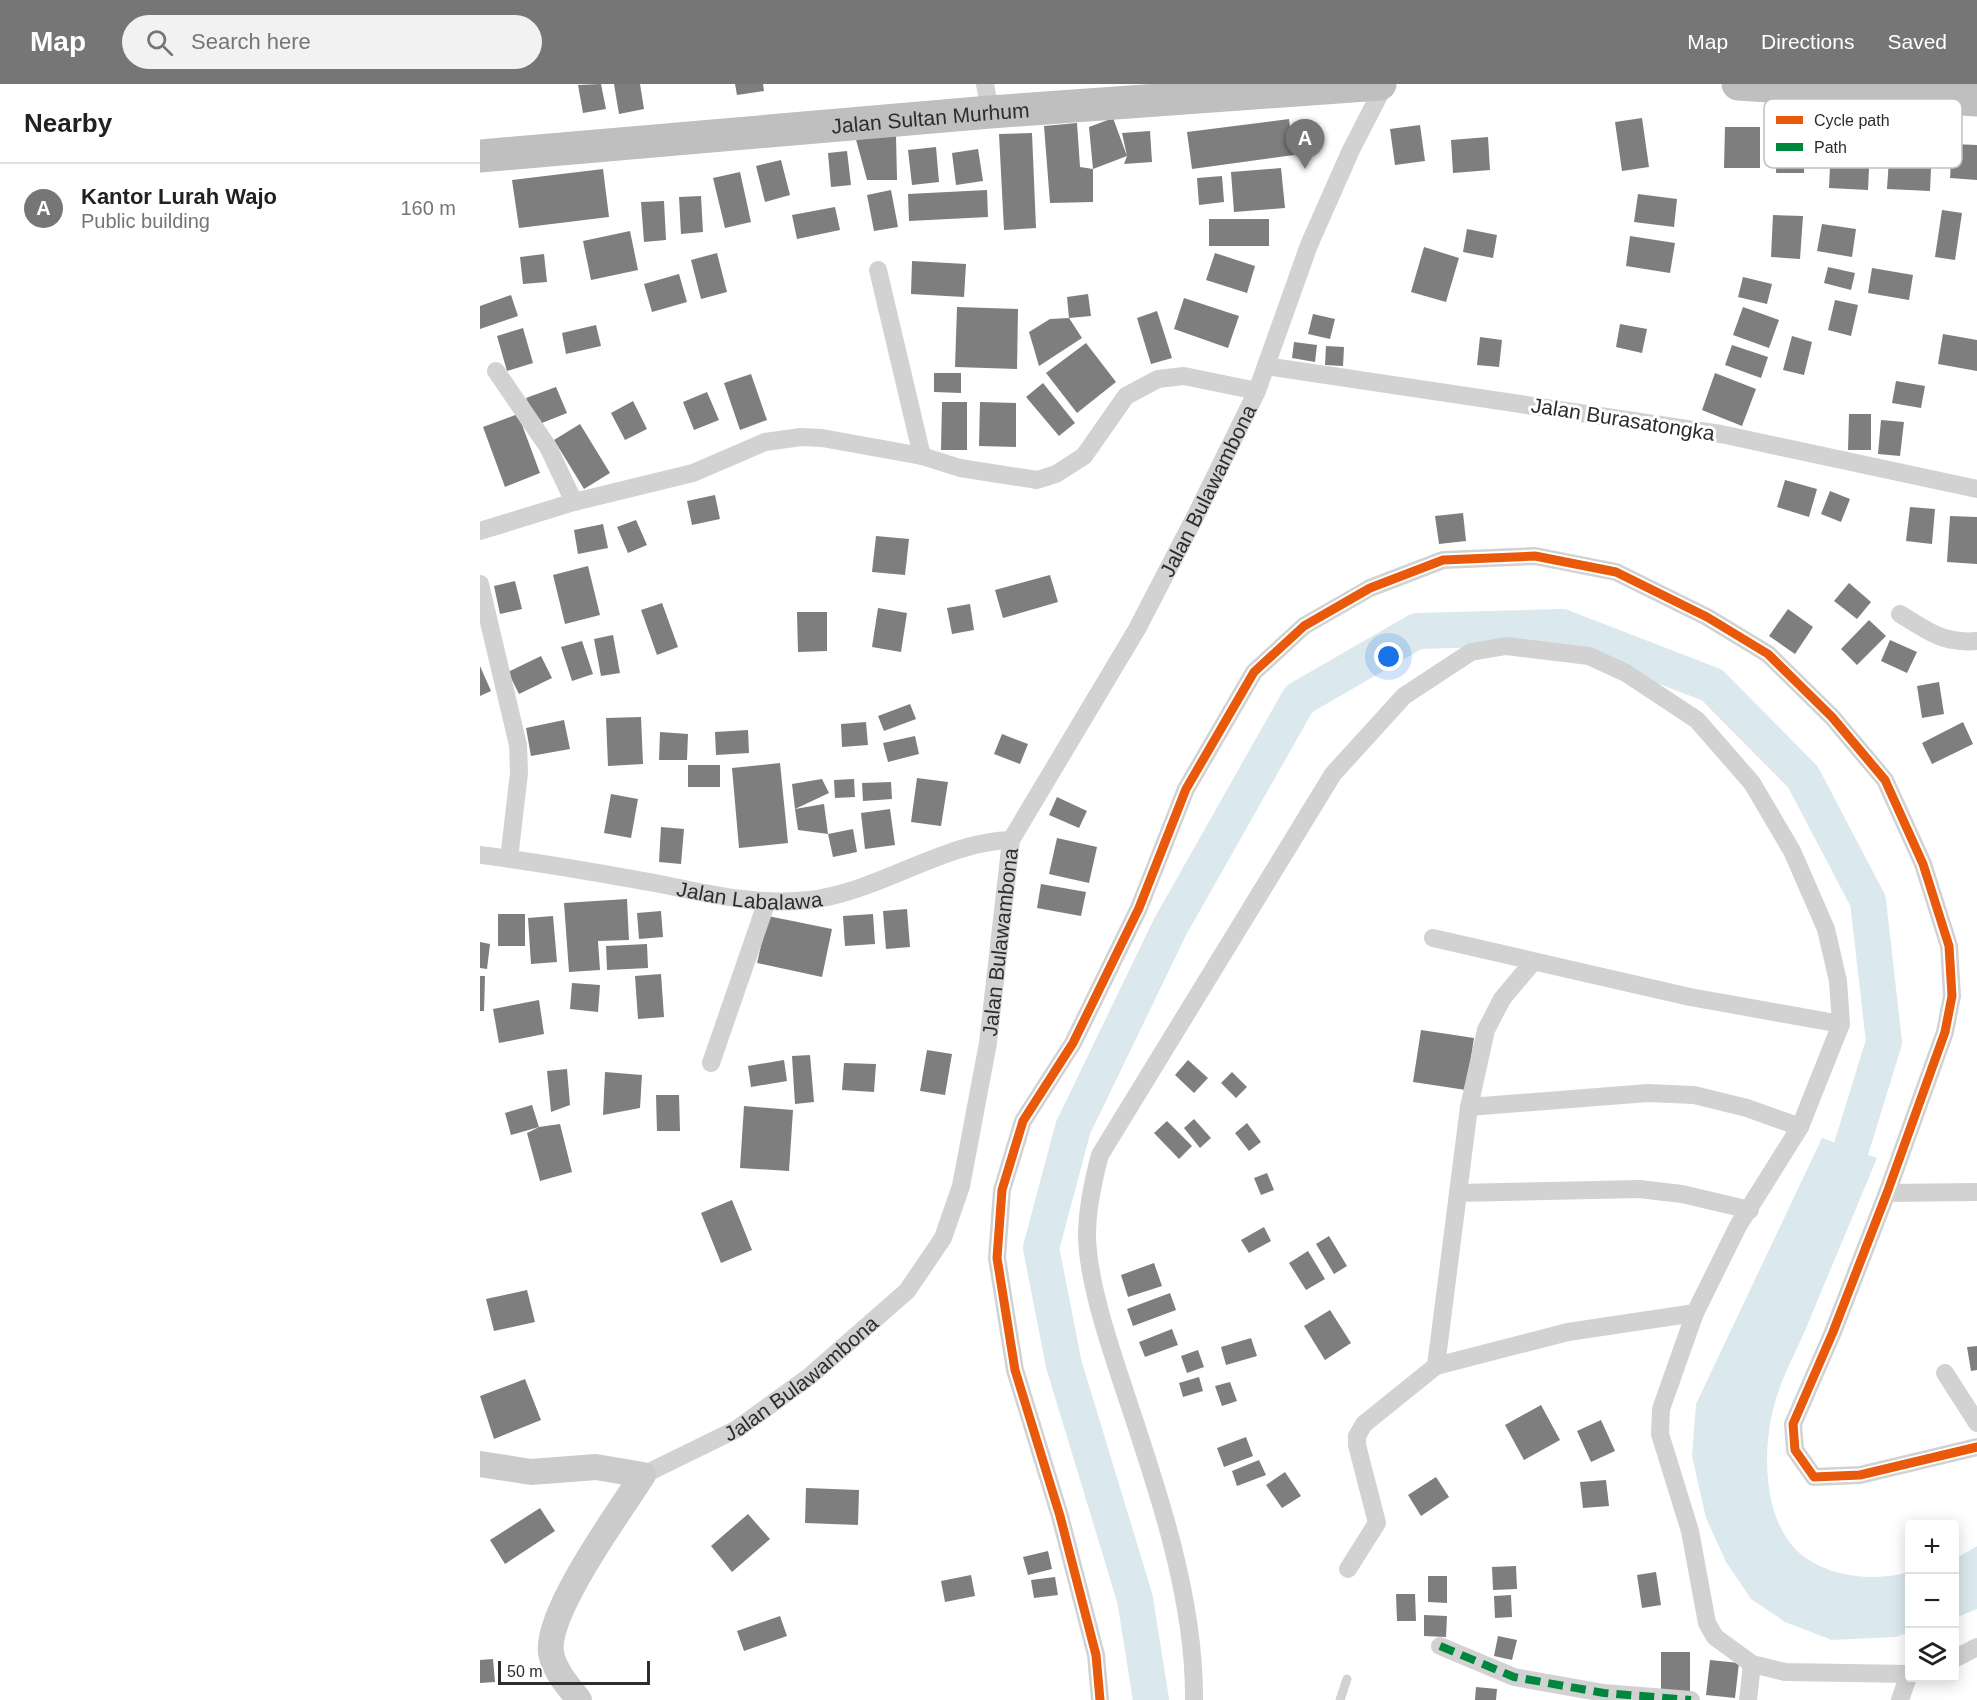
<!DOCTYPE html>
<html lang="en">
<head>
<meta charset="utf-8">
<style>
	:root { --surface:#fff; --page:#f2f2f2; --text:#202124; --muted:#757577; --line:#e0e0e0; --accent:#767676 }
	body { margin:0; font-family:Arial,sans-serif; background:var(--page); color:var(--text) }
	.controls { position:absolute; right:18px; bottom:18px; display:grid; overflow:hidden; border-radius:6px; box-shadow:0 3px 15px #0003 }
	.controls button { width:54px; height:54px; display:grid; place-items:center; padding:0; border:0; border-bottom:2px solid var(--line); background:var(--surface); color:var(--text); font:30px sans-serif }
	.scale { position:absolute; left:18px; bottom:15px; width:152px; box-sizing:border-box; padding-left:6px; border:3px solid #2d2d2d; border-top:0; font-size:16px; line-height:21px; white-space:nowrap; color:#2d2d2d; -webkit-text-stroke:4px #fff; paint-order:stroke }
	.you { position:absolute; left:909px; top:573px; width:21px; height:21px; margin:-15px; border:4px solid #fff; border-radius:50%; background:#1a73e8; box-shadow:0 0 0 9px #1a73e833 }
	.badge { display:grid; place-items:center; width:39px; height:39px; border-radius:50%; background:var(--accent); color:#fff; font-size:20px; font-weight:700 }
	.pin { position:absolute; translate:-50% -50px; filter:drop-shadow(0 2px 3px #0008) }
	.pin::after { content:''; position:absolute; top:32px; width:21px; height:18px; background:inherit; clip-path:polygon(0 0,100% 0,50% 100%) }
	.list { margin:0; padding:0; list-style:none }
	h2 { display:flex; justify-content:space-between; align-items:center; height:78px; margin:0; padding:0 24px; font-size:26px }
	h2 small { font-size:20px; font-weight:400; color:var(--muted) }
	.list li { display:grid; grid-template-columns:39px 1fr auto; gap:18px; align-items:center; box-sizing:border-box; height:90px; padding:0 24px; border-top:2px solid var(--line) }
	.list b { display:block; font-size:22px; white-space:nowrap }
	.list p { margin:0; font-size:20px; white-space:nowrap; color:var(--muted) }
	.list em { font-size:20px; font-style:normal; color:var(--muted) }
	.icon { flex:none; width:33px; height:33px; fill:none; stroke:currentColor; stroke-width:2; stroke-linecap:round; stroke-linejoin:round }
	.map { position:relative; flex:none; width:1497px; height:1616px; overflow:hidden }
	header { display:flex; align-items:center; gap:36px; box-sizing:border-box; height:84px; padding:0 30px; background:var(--accent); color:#fff }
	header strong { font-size:28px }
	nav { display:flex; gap:33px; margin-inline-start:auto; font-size:21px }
	.search { width:420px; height:54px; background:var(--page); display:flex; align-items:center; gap:15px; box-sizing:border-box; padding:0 21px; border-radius:33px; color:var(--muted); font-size:22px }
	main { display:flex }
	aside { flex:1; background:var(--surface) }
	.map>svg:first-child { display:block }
</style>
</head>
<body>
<header>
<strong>Map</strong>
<div class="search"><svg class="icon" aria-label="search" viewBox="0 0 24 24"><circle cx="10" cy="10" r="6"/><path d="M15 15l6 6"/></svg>Search here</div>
<nav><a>Map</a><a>Directions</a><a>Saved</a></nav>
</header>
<main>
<aside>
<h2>Nearby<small></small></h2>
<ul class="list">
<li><span class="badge">A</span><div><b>Kantor Lurah Wajo</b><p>Public building</p></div><em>160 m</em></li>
</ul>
</aside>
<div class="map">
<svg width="1497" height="1616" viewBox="0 0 1497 1616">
	<rect width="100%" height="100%" fill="#fff"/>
	<g fill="#dbe9ee">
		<path d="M1342,1054L1397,1074C1374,1130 1350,1186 1327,1242C1316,1268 1301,1295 1294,1322C1281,1369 1283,1448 1329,1476C1357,1494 1397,1497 1429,1488V1548L1416,1553L1352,1556L1305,1538L1271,1515L1246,1478L1226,1434L1212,1372L1216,1320Z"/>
		<path d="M1497,1462V1525L1475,1534V1475Z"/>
	</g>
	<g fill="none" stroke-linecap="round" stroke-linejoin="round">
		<path stroke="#dbe9ee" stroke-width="36" d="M671,1616L655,1515L584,1281L561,1164L593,1044L690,843L819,615L937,547L1082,543L1232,601L1323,693L1388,817L1404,958L1371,1065"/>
	</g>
	<g fill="#7e7e7e">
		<path d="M121,0L126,25L103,29L98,1Z"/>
		<path d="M134,0H160L164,25L139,30Z"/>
		<path d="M255,0H283L284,7L257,11Z"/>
		<path d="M633,34L647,72L642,49L670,47L672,78L644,80L647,72L613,85L609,43Z"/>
		<path d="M1162,34L1169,83L1142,87L1135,38Z"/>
		<path d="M809,35L814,71L712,85L707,48Z"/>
		<path d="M597,39L600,83L613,85V118L570,119L564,42Z"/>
		<path d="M940,41L945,77L915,81L910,45Z"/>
		<path d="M1245,43H1280V84H1244Z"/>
		<path d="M552,49L556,144L524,146L519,50Z"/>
		<path d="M1297,50L1325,51L1324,89H1296Z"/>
		<path d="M416,51L417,96H387L375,52Z"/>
		<path d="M1008,53L1010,86L973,89L971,56Z"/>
		<path d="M1410,60L1452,62L1450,107L1407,105Z"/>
		<path d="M1472,60L1497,61V96L1470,94Z"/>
		<path d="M1351,61L1390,63L1388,106L1349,104Z"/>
		<path d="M456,63L459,98L432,101L428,66Z"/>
		<path d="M498,65L503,97L476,101L472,69Z"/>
		<path d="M367,67L371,101L351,103L348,69Z"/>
		<path d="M301,76L310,111L285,118L276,82Z"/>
		<path d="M801,84L805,124L754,128L751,88Z"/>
		<path d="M123,85L129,133L39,144L32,96Z"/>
		<path d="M260,88L271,138L245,144L233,94Z"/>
		<path d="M742,92L744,118L719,121L717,94Z"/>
		<path d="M411,106L418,143L394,147L387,111Z"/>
		<path d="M507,106L508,133L429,137L428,110Z"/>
		<path d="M1158,110L1197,115L1194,143L1154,138Z"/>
		<path d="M221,112L223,148L201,150L199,113Z"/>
		<path d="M184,117L186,156L164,158L161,118Z"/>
		<path d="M355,123L360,146L317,155L312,131Z"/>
		<path d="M1462,126L1482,129L1475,176L1455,173Z"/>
		<path d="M1293,131L1323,132L1320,175L1291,173Z"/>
		<rect x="729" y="135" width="60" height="27"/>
		<path d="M1342,140L1376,145L1372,173L1337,167Z"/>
		<path d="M987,145L1017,151L1013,174L983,168Z"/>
		<path d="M150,147L158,186L111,196L103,157Z"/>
		<path d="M1150,152L1195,159L1190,189L1146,182Z"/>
		<path d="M944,163L979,174L966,218L931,208Z"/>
		<path d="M237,169L247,208L221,215L211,176Z"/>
		<path d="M735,169L775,182L767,209L726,196Z"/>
		<path d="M64,170L67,198L43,200L40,173Z"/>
		<path d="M432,177L486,180L484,213L431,210Z"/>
		<path d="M1348,183L1375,189L1371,206L1344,199Z"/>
		<path d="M1392,184L1433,191L1429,216L1388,209Z"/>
		<path d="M199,190L207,218L172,228L164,200Z"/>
		<path d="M1263,193L1292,200L1287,220L1258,213Z"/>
		<path d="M608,210L611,232L589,234L587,213Z"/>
		<path d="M31,211L38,232L0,245V222Z"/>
		<path d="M704,214L759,232L748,264L694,245Z"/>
		<path d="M1355,216L1378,221L1371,252L1348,246Z"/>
		<path d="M477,223L538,225L537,285L475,283Z"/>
		<path d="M1263,223L1299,236L1289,264L1253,251Z"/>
		<path d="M677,227L692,274L671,280L657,234Z"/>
		<path d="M833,230L855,235L850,255L828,250Z"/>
		<path d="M589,234L602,254L559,282L549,248L570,235Z"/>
		<path d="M1140,240L1167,245L1162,269L1136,263Z"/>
		<path d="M116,241L121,262L86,270L82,249Z"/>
		<path d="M43,244L53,279L27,287L17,252Z"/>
		<path d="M1463,250L1497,256V287L1458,280Z"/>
		<path d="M1312,252L1332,258L1324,291L1303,286Z"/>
		<path d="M1000,253L1022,256L1019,283L997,281Z"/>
		<path d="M814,258L837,261L835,278L812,274Z"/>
		<path d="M606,259L636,298L597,329L566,289Z"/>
		<path d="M1252,261L1288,273L1281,294L1245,281Z"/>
		<path d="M846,262L864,263L863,282L845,281Z"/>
		<path d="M454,289H481V309L454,308Z"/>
		<path d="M1235,289L1276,305L1262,342L1222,326Z"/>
		<path d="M271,290L287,336L260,346L244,299Z"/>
		<path d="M1416,297L1445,302L1441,324L1412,319Z"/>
		<path d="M563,299L595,339L579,352L546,313Z"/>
		<path d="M76,303L87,329L57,341L46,314Z"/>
		<path d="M227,308L239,336L214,346L203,318Z"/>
		<path d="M153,317L167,345L145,356L131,329Z"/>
		<path d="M462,318H487V366H461Z"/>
		<path d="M500,318L536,319V363L499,362Z"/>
		<path d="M38,330L60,389L25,403L3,343Z"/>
		<path d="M1369,330H1391V366H1368Z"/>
		<path d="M1401,336L1424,338L1420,372L1398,370Z"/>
		<path d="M100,340L130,389L104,405L74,356Z"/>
		<path d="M1305,396L1337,405L1329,433L1297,423Z"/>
		<path d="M1350,407L1370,415L1361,438L1341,430Z"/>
		<path d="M235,411L240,435L212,441L207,417Z"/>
		<path d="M1430,423L1455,425L1452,460L1426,457Z"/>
		<path d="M983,429L986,457L959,460L955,432Z"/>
		<path d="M1470,432L1497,433V480L1467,478Z"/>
		<path d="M156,436L167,461L148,469L137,443Z"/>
		<path d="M123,440L128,464L98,470L94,446Z"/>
		<path d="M396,452L429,455L425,491L392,488Z"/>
		<path d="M108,482L120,531L85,540L73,491Z"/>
		<path d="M570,491L578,518L523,534L515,506Z"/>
		<path d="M35,497L42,525L20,530L14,502Z"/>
		<path d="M1369,499L1391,518L1377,535L1354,517Z"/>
		<path d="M182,519L198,563L177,571L161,526Z"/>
		<path d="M490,520L494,546L472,550L467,524Z"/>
		<path d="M398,524L427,529L421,568L392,563Z"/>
		<path d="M1308,525L1333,543L1315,570L1289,552Z"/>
		<path d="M317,528H347V567L318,568Z"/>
		<path d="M1389,536L1406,552L1377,581L1361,565Z"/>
		<path d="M133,551L140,589L121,592L114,555Z"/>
		<path d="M1410,556L1437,568L1427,589L1401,577Z"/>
		<path d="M102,557L113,590L92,597L81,563Z"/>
		<path d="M61,572L72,594L39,610L28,588Z"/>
		<path d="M0,582L11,607L0,612Z"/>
		<path d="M1459,598L1464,630L1442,634L1437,602Z"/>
		<path d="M430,620L436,635L404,647L398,632Z"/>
		<path d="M161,633L163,680L128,682L126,634Z"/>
		<path d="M84,636L90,665L51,672L46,644Z"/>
		<path d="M386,638L388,661L362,663L361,640Z"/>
		<path d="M1483,638L1493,660L1452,680L1442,659Z"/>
		<path d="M268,646L269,669L236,671L235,648Z"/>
		<path d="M180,648L208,650L207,676H179Z"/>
		<path d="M522,650L548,660L540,680L514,670Z"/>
		<path d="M435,652L439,670L408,678L403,659Z"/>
		<path d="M300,679L308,759L259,764L252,684Z"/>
		<rect x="208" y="681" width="32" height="22"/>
		<path d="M437,694L468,698L461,742L431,738Z"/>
		<path d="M342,695L349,709L315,725L312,700Z"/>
		<path d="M374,695L375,713L355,714L354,696Z"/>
		<path d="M411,698L412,715L383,717L382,699Z"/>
		<path d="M131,710L158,715L151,754L124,749Z"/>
		<path d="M577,713L607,727L599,744L569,731Z"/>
		<path d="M344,720L348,750L373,745L377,768L353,773L348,750L318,746L315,725Z"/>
		<path d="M410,725L415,761L385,765L381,729Z"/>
		<path d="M181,743L204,745L201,780L179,778Z"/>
		<path d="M577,754L617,763L609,799L569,790Z"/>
		<path d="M561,800L606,808L601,832L557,824Z"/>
		<path d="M147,815L149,856L118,857L120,886L89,888L84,819Z"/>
		<path d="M427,825L430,863L406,865L403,827Z"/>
		<path d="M181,827L183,853L159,855L157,829Z"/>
		<rect x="18" y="830" width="27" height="32"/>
		<path d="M393,830L395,860L365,862L363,832Z"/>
		<path d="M73,832L77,878L51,880L48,834Z"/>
		<path d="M288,832L352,845L342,893L277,879Z"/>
		<path d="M0,858L10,860L7,885L0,884Z"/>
		<path d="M167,860L168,884L127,886L126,862Z"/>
		<path d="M181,890L184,933L158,935L155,892Z"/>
		<path d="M0,892H5L4,927H0Z"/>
		<path d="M92,899L120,901L118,928L90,925Z"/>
		<path d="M59,916L64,950L19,959L13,925Z"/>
		<path d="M941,946L994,954L986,1006L933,998Z"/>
		<path d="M447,966L472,970L465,1011L440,1007Z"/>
		<path d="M330,971L334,1018L315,1020L312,972Z"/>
		<path d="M304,976L307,997L271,1003L268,982Z"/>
		<path d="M708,976L728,994L714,1009L695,991Z"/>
		<path d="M364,979L396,980L394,1008L362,1006Z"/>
		<path d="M87,985L90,1021L71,1028L67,987Z"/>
		<path d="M125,988L162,991L160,1024L123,1031Z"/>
		<path d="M752,988L767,1003L756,1014L741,999Z"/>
		<path d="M176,1011H199L200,1047H177Z"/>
		<path d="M52,1021L59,1043L80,1040L92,1088L60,1097L47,1049L59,1043L31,1051L25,1029Z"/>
		<path d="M264,1022L313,1026L309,1087L260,1084Z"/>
		<path d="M714,1035L731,1054L720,1064L704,1044Z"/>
		<path d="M687,1037L712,1062L699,1075L674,1049Z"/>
		<path d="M767,1039L781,1058L769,1067L755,1049Z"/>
		<path d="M787,1089L794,1106L781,1111L774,1094Z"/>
		<path d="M252,1116L272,1166L241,1179L221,1129Z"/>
		<path d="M784,1143L791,1157L769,1169L761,1156Z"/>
		<path d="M849,1152L867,1182L854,1190L836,1160Z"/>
		<path d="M828,1167L845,1195L826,1206L809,1179Z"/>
		<path d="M674,1179L682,1202L648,1213L641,1191Z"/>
		<path d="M47,1206L55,1238L14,1247L6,1215Z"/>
		<path d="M690,1209L696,1226L653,1242L647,1225Z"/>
		<path d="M850,1226L871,1259L845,1276L824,1242Z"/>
		<path d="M692,1245L698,1261L665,1273L659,1258Z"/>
		<path d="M771,1254L777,1272L746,1281L741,1263Z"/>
		<path d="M1497,1262V1286L1491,1287L1487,1263Z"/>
		<path d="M718,1266L724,1283L707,1289L701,1272Z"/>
		<path d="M719,1293L723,1307L703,1313L699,1299Z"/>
		<path d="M45,1295L61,1336L14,1355L0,1312Z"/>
		<path d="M750,1298L757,1317L742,1322L735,1302Z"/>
		<path d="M1061,1321L1080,1356L1044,1376L1025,1341Z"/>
		<path d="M1121,1336L1135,1367L1111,1378L1097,1347Z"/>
		<path d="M766,1353L773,1372L744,1383L737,1364Z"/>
		<path d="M779,1376L786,1391L757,1402L752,1387Z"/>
		<path d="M805,1388L821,1412L802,1424L786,1401Z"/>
		<path d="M956,1393L969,1413L941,1432L928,1411Z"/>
		<path d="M1126,1396L1129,1422L1103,1424L1100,1398Z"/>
		<path d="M326,1404L379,1406L378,1441L325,1439Z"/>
		<path d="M60,1424L75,1447L25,1480L10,1456Z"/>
		<path d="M268,1430L290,1455L252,1488L231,1462Z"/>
		<path d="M568,1467L572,1485L548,1491L543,1473Z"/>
		<path d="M1036,1482L1037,1505L1013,1506L1012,1483Z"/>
		<path d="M1176,1488L1181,1521L1162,1524L1157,1491Z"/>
		<path d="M491,1491L495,1512L465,1518L461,1497Z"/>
		<path d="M948,1492H967V1519L948,1518Z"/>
		<path d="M575,1493L578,1511L554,1514L551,1496Z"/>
		<path d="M916,1510H935L936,1537H917Z"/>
		<path d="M1031,1511L1032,1533L1015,1534L1014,1512Z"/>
		<path d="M944,1531L967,1532L966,1553L944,1552Z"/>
		<path d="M300,1532L307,1552L264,1567L257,1547Z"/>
		<path d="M1018,1552L1037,1556L1032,1576L1014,1572Z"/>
		<rect x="1181" y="1568" width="29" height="42"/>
		<path d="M13,1575L15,1598L0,1599V1576Z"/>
		<path d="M1230,1576L1259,1579L1255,1614L1226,1611Z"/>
		<path d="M996,1603L1017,1605L1016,1616H995Z"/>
	</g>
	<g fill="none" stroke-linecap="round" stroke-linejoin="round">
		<path stroke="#d2d2d2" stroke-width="9" d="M860,1616L867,1595"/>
		<g stroke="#d2d2d2" stroke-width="18">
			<path d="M505,0L510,28"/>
			<path d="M398,186L442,372"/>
			<path d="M786,282L1241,350L1497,405"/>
			<path d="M16,287L68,363L94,418"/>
			<path d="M0,447L94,418L213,389L285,358L321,353L342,354L442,372L480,384L557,396L576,390L604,372L646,312L678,295L704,292L777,307"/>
			<path d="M0,500L38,661L39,689L29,775"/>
			<path d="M1420,530C1448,547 1463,560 1497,557"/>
			<path id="s1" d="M0,771C59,778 117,789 175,799C225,809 277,822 328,816C397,809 465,757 531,756"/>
			<path d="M953,854L1210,913L1361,940"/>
			<path d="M231,979L287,817"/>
			<path d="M989,1023L1168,1009L1214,1011L1267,1024L1320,1043"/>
			<path d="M978,1109L1159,1105L1202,1110L1270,1126"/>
			<path d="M1407,1109L1497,1108"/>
			<path d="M956,1282L989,1023L1006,946L1022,915L1053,878"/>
			<path d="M1465,1289L1497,1339"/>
			<path id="s2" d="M163,1391L257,1345L330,1292L427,1207L463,1154L481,1102L508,959L531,756L657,545L714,435L777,307L829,161L871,66L905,0"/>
			<path d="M868,1485L897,1439L877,1361V1352L884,1340L956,1282L1088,1248L1215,1229"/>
			<path d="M960,1562L1034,1593L1124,1609L1211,1616"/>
			<path d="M1474,1575L1497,1563"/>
			<path d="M620,1616L616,1571L580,1432L535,1286L517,1174L522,1106L543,1037L593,959L659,824L706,705L774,588L824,542L890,504L963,476L1055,472L1136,488L1227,533L1288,570L1352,633L1405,696L1443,780L1469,862L1472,912L1465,948L1407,1109L1353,1248L1313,1340L1315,1366L1334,1393L1380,1391L1497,1363"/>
			<path d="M714,1616C715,1515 678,1406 646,1311C631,1265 608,1200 607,1152C607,1125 613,1097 620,1071L853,690L924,612L991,568L1026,562L1109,572L1146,589L1217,636L1272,699L1312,767L1346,845L1358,897L1361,940L1320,1043L1258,1142L1215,1229L1181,1325L1180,1350L1210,1447L1227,1539L1235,1553L1272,1580L1305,1588L1430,1590"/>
			<path d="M1268,1616L1272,1580"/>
			<path d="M1420,1616L1429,1590"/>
		</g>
		<path stroke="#cbcbcb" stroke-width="26" d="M0,1380L51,1388L116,1383L163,1391C140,1427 65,1529 71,1569C74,1586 88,1602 99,1616"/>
		<g stroke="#bfbfbf" stroke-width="33">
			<path d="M1258,0L1497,16"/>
			<path id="s3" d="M0,72L510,28L900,0"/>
		</g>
		<path stroke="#00873e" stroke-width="8" stroke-dasharray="15 8" stroke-linecap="butt" d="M960,1562L1034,1593L1124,1609L1211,1616"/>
		<g stroke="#fff" stroke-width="13">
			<path id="cycleway" d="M620,1616L616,1571L580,1432L535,1286L517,1174L522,1106L543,1037L593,959L659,824L706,705L774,588L824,542L890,504L963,476L1055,472L1136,488L1227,533L1288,570L1352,633L1405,696L1443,780L1469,862L1472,912L1465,948L1407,1109L1353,1248L1313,1340L1315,1366L1334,1393L1380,1391L1497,1363"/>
		</g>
		<use href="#cycleway" stroke="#e8590c" stroke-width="9"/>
	</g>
	<g text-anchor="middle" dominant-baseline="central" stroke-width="6" stroke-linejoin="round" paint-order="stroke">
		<g font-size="21" fill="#2d2d2d" stroke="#fff">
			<text stroke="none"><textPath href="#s3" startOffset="452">Jalan Sultan Murhum</textPath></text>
			<text transform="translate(1143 335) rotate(9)">Jalan Burasatongka</text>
			<text stroke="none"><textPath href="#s2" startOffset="1194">Jalan Bulawambona</textPath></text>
			<text stroke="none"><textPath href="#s1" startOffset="273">Jalan Labalawa</textPath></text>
			<text stroke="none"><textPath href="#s2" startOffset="690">Jalan Bulawambona</textPath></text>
			<text stroke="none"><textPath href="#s2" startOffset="186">Jalan Bulawambona</textPath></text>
		</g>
	</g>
	<rect x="1284" y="15" width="198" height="69" rx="9" fill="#fff" stroke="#c0c0c0" stroke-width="1.5"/>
	<rect x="1296" y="32" width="27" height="8" fill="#e8590c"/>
	<rect x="1296" y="59" width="27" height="8" fill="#00873e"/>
	<g font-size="16" fill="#2d2d2d">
		<text x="1334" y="42">Cycle path</text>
		<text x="1334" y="69">Path</text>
	</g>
</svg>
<div class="controls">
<button>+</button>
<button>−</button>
<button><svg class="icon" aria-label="layers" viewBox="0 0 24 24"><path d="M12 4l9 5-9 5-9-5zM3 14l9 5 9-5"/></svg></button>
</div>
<div class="scale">50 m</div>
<div class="you"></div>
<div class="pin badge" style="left:825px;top:85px">A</div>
</div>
</main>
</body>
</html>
